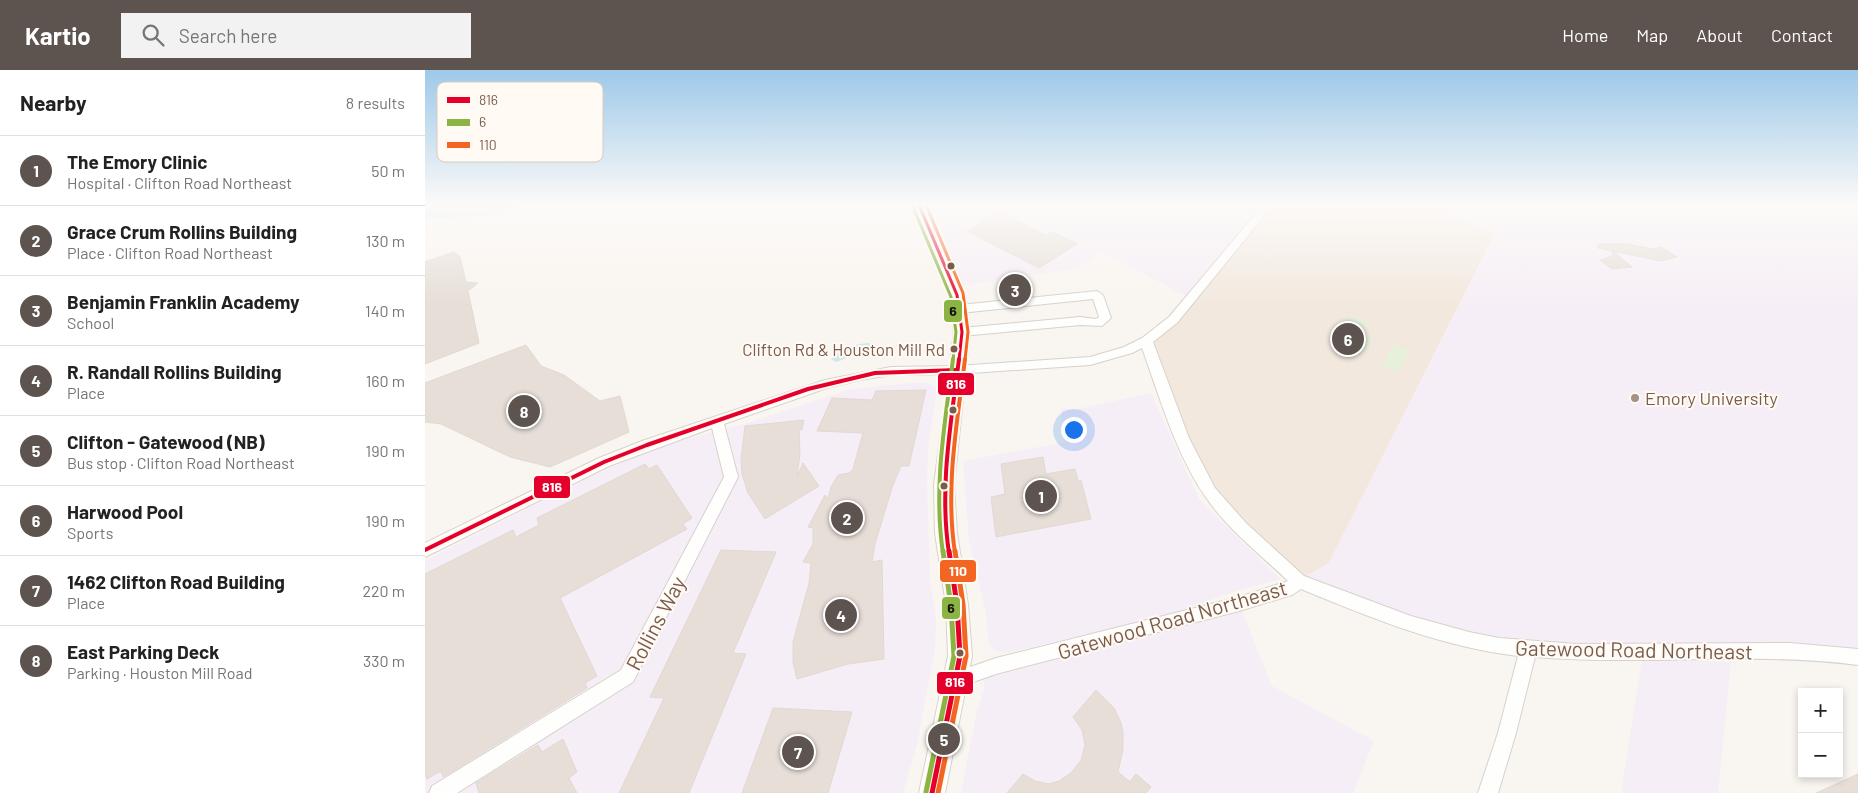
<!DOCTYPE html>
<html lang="en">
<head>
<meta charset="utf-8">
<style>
	:root { --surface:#fff; --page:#f2f2f2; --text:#222; --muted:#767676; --line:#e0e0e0; --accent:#5d544f }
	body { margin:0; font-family:Barlow,sans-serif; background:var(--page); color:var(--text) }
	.controls { position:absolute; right:15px; bottom:15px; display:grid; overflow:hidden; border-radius:0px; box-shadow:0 2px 8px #0003 }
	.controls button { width:45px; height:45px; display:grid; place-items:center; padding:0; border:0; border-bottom:1px solid var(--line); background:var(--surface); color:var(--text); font:25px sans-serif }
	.you { position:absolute; left:648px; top:359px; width:18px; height:18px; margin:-12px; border:4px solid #fff; border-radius:50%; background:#1a73e8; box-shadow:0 0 0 8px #1a73e833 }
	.badge { display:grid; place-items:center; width:32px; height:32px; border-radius:50%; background:var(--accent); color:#fff; font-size:16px; font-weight:700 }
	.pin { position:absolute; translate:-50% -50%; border:2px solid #fff; box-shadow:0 1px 5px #0006 }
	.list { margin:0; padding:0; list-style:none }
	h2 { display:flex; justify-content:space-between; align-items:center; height:65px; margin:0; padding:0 20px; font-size:21px }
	h2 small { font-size:16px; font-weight:400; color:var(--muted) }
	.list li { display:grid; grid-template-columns:32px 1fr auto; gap:15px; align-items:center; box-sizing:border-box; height:70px; padding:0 20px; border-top:1px solid var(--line) }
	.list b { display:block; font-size:19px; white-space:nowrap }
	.list p { margin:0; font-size:16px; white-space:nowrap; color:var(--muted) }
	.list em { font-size:16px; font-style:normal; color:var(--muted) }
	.icon { flex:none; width:28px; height:28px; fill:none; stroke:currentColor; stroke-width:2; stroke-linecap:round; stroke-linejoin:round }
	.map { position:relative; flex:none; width:1433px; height:723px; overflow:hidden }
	header { display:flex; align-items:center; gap:30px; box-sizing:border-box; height:70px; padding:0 25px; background:var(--accent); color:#fff }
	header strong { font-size:24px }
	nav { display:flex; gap:28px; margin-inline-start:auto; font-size:18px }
	.search { width:350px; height:45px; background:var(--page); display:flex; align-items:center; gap:12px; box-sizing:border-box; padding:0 18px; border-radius:0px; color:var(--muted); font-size:19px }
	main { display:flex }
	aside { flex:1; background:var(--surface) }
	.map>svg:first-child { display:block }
</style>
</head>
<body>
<header>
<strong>Kartio</strong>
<div class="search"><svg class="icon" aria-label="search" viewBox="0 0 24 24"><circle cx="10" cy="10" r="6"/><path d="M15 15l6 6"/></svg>Search here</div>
<nav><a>Home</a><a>Map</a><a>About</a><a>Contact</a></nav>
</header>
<main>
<aside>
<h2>Nearby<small>8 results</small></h2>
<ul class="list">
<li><span class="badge">1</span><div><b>The Emory Clinic</b><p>Hospital · Clifton Road Northeast</p></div><em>50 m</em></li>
<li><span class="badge">2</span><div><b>Grace Crum Rollins Building</b><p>Place · Clifton Road Northeast</p></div><em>130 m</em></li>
<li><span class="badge">3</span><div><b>Benjamin Franklin Academy</b><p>School</p></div><em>140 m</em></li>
<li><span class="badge">4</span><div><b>R. Randall Rollins Building</b><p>Place</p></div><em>160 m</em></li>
<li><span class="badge">5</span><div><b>Clifton - Gatewood (NB)</b><p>Bus stop · Clifton Road Northeast</p></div><em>190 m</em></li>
<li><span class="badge">6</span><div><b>Harwood Pool</b><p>Sports</p></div><em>190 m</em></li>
<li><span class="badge">7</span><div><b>1462 Clifton Road Building</b><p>Place</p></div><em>220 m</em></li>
<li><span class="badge">8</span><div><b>East Parking Deck</b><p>Parking · Houston Mill Road</p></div><em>330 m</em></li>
</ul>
</aside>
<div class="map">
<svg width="1433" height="723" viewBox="0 0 1433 723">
	<rect width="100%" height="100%" fill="#f9f5f0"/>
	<path fill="#f2e8de" d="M843,135H998L1070,163L904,493L873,511L785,421L721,271L748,250Z"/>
	<g fill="#f6eef6">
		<path d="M513,135H843L766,229L677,182L654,198L527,217Z"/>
		<path d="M998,135H1433V587L1067,575L873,511L904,493L1070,164Z"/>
		<path d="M485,313H505L512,318L503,379L502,411L505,509L511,550L510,579L492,674L478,723H0V491L129,424L205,388L253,371L323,353L426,319Z"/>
		<path d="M726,323L774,429L855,509L801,524L745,546L584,582L570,581L564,575L561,544L544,471L538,391L641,372L636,338L648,340Z"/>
		<path d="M814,534L847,616L949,671L928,723H536L551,645L559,619L560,600Z"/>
		<path d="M1217,589L1306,592L1293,723H1196Z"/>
	</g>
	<g fill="#e7f0db">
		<path d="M924,246L945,253L939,264L944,265L943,269L947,270L940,284L935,283L932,287L911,279L912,277L908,273Z"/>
		<path d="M969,275L985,281L974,302L957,296Z"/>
	</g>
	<g fill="#d0e8ea">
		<path d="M0,135H98L77,144L0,149Z"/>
		<path d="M919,261H928L934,265L927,278H918L912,273Z"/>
		<path d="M444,273L454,276C447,281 441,280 434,282C426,285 419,290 411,292L406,289C418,278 428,274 444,273Z"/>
	</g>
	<g fill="#e6ded7" stroke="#e2d8d2">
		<path d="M574,142L621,165L628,162L652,174L614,198L542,161Z"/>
		<path d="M1173,174H1202L1228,179L1236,177L1252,187L1235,191L1173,178Z"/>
		<path d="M1188,181L1207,197L1187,199L1175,190L1187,186Z"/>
		<path d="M29,182L35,187L41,212L53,213L43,221L54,273L0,294V192Z"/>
		<path d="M101,275L116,296L139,305L175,331L195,326L204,362L125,397L85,387L16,354L0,352V313Z"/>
		<path d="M501,320L484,396H476L468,415L450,474L447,492L457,490L459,589L423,594L372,609L368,592V572L384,513L386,493L378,492L388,474V458L383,457L400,425L403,429L406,417L413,405L424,403L428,399L438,363L392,361L407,328L447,330L451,321Z"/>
		<path d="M379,350L377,360H374L375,383L372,407L378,393L394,416L340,449L323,423L317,404L316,389L320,356Z"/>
		<path d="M618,387L621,404L650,399L653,411L656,410L666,449L571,467L566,427L580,424L576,394Z"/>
		<path d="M220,394L224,399L232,395L267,448L258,454L262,459L135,528L172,606L160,613L162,618L18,707L16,701L2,709L0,702V504L88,460L91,467L114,455L112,448Z"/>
		<path d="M296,480L351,482L308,583L321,584L264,723H194L239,628L225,627Z"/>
		<path d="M671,620L689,638L696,653L698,662V680L693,702L705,712L711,704L726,717L721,723H582L598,704L610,711L624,714L634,711L646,703L656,690L660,675L657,660L648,647Z"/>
		<path d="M348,638L427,642L403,723H317Z"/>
		<path d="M138,669L152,702L144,708L152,723H54L51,713L113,675L117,682Z"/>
		<path d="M1433,704V723H1391Z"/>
	</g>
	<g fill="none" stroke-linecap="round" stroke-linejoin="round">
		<g stroke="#d7d1cb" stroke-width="2">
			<g id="street">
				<path d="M838,135H848L752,253L728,272L764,368L790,418L821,453L879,506L986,546L1044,562L1074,568L1152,574L1365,573L1433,579V595C1326,581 1217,596 1110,587L1091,663L1073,723H1053L1073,663L1093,586C1017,577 946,548 876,519L867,525L814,541L571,604L531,618L525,616L522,610L525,604L571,588L814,527L863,511C835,484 802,459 780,426C750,382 735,328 717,278L707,283L665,295L532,304L466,305L435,310L402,318L299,354L313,407L208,612L32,723H4L7,716L196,600L299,407L287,358L184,396L0,487V473L174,388L217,371L400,310L466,297L532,296L665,287L699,277L717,268L744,247Z"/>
				<path d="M672,221L678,225L686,248L677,256L655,255L537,266L531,262L537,258L655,247L671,249L674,247L668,229L535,243L529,239L535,235Z"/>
			</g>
		</g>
		<g stroke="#d9d2cb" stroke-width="2">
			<path id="secondary" d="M487,135H501L540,225L545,262L529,415L532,463L543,535L547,586L520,723H494L523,586L521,535L510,463L509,415L529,262L524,225Z"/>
		</g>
		<use href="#street" fill="#fefefd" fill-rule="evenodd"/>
		<use href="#secondary" fill="#fefefd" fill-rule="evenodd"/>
		<g stroke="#fffaf3" stroke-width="6">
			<path id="bus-1-far2" d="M494,135L532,225L537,262L534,290"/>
		</g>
		<g stroke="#fffaf3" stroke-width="8">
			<g id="bus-1-far1">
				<path d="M0,480L179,392L222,375L383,319L450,303L532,300"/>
				<path d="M524,483C514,418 526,353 534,289"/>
			</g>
		</g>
		<g stroke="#fffaf3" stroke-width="9">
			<path id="bus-1" d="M507,723L535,586L532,535L524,481"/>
		</g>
		<g stroke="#fffaf3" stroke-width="6">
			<path id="bus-2-far2" d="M488,137L526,227L531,262L528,290"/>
		</g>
		<g stroke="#fffaf3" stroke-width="8">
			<path id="bus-2-far1" d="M518,483C508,418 520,353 528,289"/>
		</g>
		<g stroke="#fffaf3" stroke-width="9">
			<path id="bus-2" d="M501,722L529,586L526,536L518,481"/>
		</g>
		<g stroke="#fffaf3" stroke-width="6">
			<path id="bus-3-far2" d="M501,135L538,223L543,262L540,290"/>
		</g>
		<g stroke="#fffaf3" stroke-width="8">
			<path id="bus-3-far1" d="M530,483C520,417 532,354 540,289"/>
		</g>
		<g stroke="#fffaf3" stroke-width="9">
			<path id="bus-3" d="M513,723L541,586L538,534L530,481"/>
		</g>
		<use href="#bus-1-far2" stroke="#e4002b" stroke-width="3"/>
		<use href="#bus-1-far1" stroke="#e4002b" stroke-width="4"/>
		<use href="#bus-1" stroke="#e4002b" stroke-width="5"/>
		<use href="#bus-2-far2" stroke="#8bb445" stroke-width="3"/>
		<use href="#bus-2-far1" stroke="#8bb445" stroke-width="4"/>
		<use href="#bus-2" stroke="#8bb445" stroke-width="5"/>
		<use href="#bus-3-far2" stroke="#f26522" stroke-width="3"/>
		<use href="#bus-3-far1" stroke="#f26522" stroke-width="4"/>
		<use href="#bus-3" stroke="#f26522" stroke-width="5"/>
	</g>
	<linearGradient id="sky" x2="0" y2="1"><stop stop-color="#9ec9e9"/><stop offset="0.57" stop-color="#fcfaf8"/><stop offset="1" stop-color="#fcfaf8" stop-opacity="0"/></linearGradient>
	<rect width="1433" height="236" fill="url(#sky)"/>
	<g fill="#7a5c4d" stroke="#fffaf3" stroke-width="2">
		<circle cx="526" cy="196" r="4.5"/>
		<circle cx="529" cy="279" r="4.5"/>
		<circle cx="528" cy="340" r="4.5"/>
		<circle cx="519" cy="416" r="4.5"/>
		<circle cx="535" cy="583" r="4.5"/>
	</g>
	<circle fill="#a69286" stroke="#fffaf3" stroke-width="2" cx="1210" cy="328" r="5"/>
	<g text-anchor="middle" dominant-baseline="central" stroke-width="4" stroke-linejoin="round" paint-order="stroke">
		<g font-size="17" fill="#7a5c4d" stroke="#fffaf3" text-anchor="end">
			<text x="520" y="279">Clifton Rd &amp; Houston Mill Rd</text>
		</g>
		<g font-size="18" fill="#7a5c4d" stroke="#fffaf3" text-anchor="start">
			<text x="1220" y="328">Emory University</text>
		</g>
		<g font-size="21" fill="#7a5c4d" stroke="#fffaf3">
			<text transform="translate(747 549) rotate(-16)">Gatewood Road Northeast</text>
			<text transform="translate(230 553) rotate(-62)">Rollins Way</text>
			<text transform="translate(1209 579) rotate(1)">Gatewood Road Northeast</text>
		</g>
	</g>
	<rect x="12" y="12" width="166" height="80" rx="8" fill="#fffaf3" stroke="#d7cbc1" stroke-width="1"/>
	<rect x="22" y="27" width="23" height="6" fill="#e4002b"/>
	<rect x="22" y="49" width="23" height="7" fill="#8bb445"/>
	<rect x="22" y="72" width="23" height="6" fill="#f26522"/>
	<g font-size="14" fill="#7a5c4d">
		<text x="54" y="35">816</text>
		<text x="54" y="57">6</text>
		<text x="54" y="80">110</text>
	</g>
	<g stroke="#fffaf3" stroke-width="2">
		<rect x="518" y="229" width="20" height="24" rx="5" fill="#8bb445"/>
		<rect x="512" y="302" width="38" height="24" rx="5" fill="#e4002b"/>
		<rect x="108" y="405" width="38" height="24" rx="5" fill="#e4002b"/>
		<rect x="514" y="489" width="38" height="24" rx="5" fill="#f26522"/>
		<rect x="516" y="526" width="20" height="24" rx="5" fill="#8bb445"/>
		<rect x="511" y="601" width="38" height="24" rx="5" fill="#e4002b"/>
	</g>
	<g font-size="14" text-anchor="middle" font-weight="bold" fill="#fff">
		<text x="531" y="319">816</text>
		<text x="127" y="422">816</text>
		<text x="533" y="506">110</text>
		<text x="530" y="617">816</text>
	</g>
	<g font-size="14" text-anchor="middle" font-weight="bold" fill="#111">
		<text x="528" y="246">6</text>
		<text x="526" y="543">6</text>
	</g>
</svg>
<div class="controls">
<button>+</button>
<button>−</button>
</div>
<div class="you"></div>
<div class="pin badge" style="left:616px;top:426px">1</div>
<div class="pin badge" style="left:422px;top:448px">2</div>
<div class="pin badge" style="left:590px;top:220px">3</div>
<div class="pin badge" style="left:416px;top:545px">4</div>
<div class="pin badge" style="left:519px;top:669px">5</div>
<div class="pin badge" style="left:923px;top:269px">6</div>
<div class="pin badge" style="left:373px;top:682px">7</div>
<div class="pin badge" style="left:99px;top:341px">8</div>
</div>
</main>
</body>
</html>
